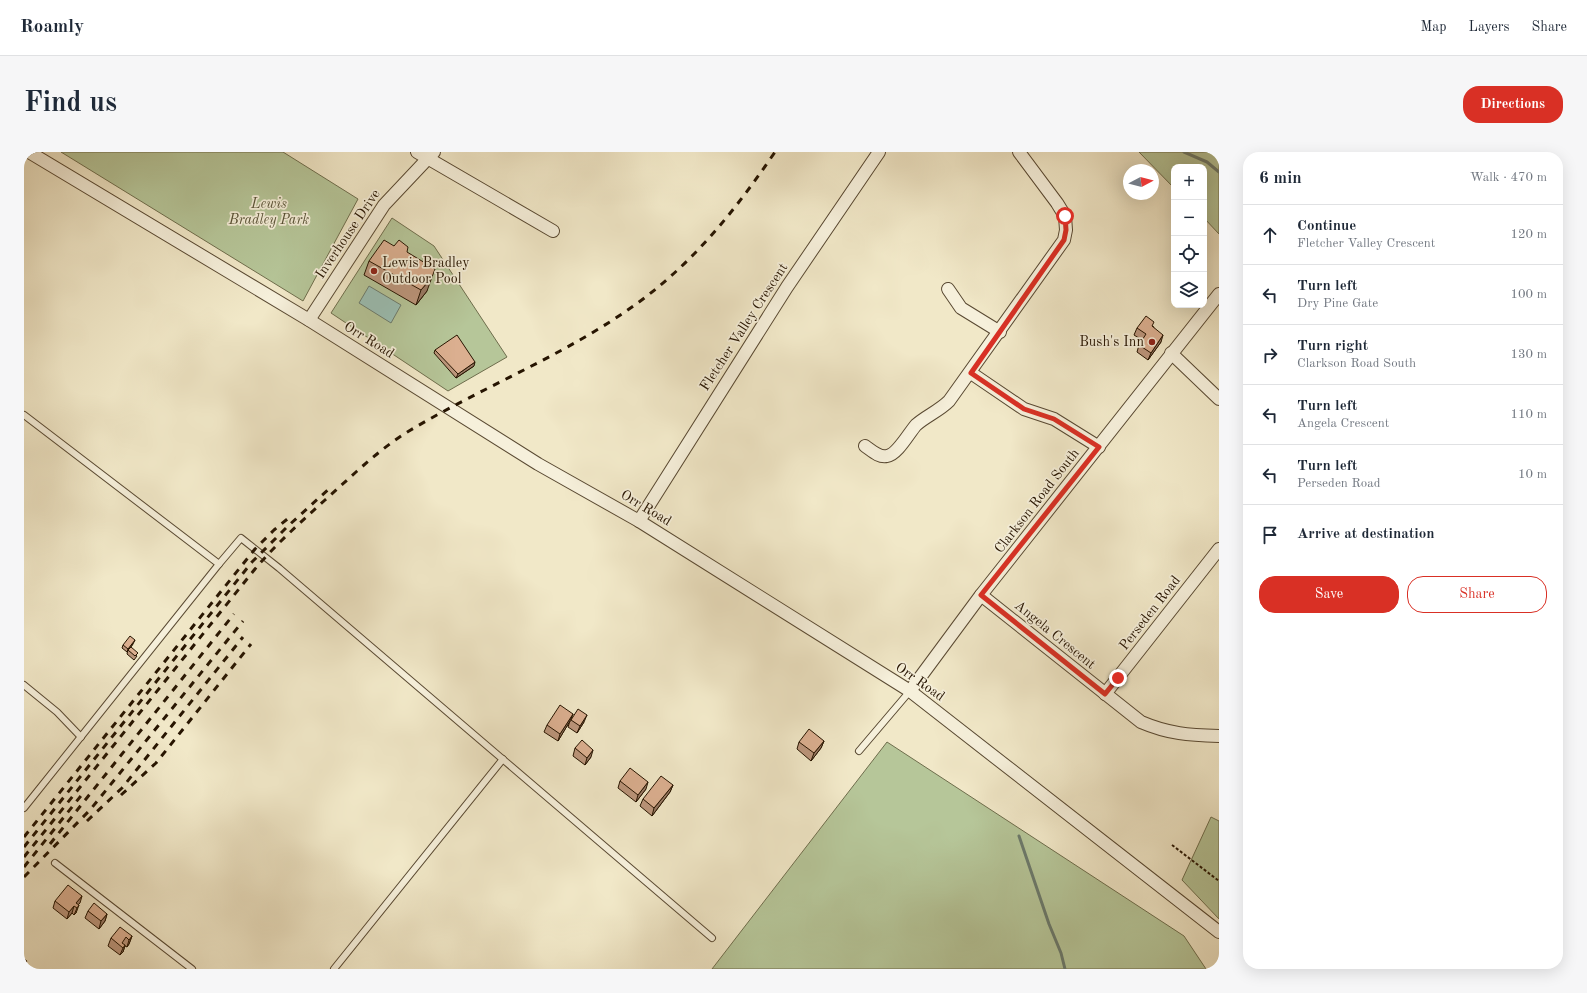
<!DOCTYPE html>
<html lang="en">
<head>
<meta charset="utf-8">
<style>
	:root { --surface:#fff; --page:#f6f6f7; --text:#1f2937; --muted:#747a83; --line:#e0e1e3; --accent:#d93025 }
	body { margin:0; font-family:"Old Standard TT",serif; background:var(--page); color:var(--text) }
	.controls { position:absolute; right:12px; top:12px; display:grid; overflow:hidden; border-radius:8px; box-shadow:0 4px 16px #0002 }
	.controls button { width:36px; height:36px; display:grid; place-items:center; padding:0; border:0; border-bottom:1px solid var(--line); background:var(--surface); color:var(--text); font:20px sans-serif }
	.compass { position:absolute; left:1099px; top:12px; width:36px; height:36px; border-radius:50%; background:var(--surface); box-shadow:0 4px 16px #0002; rotate:83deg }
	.stop { position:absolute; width:12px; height:12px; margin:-9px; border:3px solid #d93025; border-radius:50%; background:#fff }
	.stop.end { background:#d93025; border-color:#fff; box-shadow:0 1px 4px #0008 }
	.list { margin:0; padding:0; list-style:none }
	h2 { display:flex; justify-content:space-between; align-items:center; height:52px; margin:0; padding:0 16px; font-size:17px }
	h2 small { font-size:13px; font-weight:400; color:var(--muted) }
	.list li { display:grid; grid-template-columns:26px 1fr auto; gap:12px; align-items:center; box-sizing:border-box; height:60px; padding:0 16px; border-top:1px solid var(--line) }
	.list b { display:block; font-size:15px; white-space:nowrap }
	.list p { margin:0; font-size:13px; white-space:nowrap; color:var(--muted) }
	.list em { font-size:13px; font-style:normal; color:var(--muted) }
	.actions { display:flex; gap:8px; padding:12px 16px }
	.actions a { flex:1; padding:9px 0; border:1px solid var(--accent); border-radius:16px; text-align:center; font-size:14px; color:var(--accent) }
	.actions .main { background:var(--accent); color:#fff }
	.icon { flex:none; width:22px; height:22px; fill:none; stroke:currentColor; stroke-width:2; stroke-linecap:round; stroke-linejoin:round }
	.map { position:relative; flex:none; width:1195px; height:817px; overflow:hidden; border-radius:16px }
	header { display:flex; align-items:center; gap:24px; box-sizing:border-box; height:56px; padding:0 20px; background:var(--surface); border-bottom:1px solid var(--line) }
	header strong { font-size:19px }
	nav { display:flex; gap:22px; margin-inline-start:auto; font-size:14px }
	.intro { display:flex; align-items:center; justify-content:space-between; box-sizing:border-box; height:96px; padding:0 24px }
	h1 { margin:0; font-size:28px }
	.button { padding:10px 18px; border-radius:16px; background:var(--accent); color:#fff; font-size:14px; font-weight:700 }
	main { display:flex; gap:24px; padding:0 24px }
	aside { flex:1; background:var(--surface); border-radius:16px; box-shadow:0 4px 16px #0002 }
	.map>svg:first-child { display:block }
</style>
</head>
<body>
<header>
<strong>Roamly</strong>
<nav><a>Map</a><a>Layers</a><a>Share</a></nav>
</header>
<div class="intro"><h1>Find us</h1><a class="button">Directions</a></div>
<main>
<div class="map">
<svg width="1195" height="817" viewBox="0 0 1195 817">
	<rect width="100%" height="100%" fill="#f1e8c8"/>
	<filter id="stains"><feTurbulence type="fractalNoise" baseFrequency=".005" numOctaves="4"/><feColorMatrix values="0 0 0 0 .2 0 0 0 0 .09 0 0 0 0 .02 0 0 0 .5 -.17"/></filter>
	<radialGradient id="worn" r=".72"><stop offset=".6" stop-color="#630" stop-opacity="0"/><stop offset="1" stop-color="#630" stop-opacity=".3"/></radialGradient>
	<g fill="#b6c699" stroke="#6e6d4c">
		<path d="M37,0H259L334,47L279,149Z"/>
		<path d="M1115,0H1195V82L1180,66V15H1150V36Z"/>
		<path d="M368,66L410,94L483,205L424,239L307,161Z"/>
		<path d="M863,590L1160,784L1182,817H688Z"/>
		<path d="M1187,665L1195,669V767L1158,728Z"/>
	</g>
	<path fill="#9bc0b5" stroke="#6c7b6d" d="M345,134L377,153L367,171L335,151Z"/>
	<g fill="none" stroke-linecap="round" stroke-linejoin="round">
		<g stroke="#6c7b6d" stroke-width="3">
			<path d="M1160,0L1183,10L1195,20"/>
			<path d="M995,684L1025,772L1037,801L1041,817"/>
		</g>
		<g stroke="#594932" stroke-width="8">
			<g id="lane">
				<path d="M0,263L195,412L0,656"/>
				<path d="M195,412L217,386L255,416L688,786"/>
				<path d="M0,533L33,560L57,585"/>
				<path d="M835,599L886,539"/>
				<path d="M31,711L168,817"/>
				<path d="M310,817L479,607"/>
			</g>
		</g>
		<g stroke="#594932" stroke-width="14">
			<g id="street">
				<path d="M5,0L285,168L514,312L615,369L886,539L1195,780"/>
				<path d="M393,0L529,79"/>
				<path d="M924,137L937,156L976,180"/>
				<path d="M285,168L360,53L410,0"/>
				<path d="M1147,201L1195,247"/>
				<path d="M947,221L1000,257L1030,267L1075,295"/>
				<path d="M841,294C847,298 855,306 863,304C873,303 885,281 892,273C902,264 915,259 925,249L1040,88L1042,78L1041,64L1033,51L995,0"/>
				<path d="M615,369L763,135L855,0"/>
				<path d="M957,443L1117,570C1145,582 1165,583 1195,584"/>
				<path d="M886,539L957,443L1195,142"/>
				<path d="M1081,542L1195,397"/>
			</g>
		</g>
		<path stroke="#261400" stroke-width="2" stroke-dasharray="3 2" stroke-linecap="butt" d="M1148,693L1195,729"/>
		<use href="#lane" stroke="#f6f0db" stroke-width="6"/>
		<use href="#street" stroke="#f6f0db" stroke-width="12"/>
		<g stroke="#261400" stroke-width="3" stroke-dasharray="7 7" stroke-linecap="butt">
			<path d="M97,643L132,611L227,492"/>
			<path d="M63,669L98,636L219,485"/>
			<path d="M0,685L231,397L250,378L267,364"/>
			<path d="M26,692L210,462"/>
			<path d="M0,695L228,410L264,374L307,335"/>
			<path d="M0,705L231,417C252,392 277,370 301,348C328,324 354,298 385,279C460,234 544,202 615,150C672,108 712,57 751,0"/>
			<path d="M0,715L60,640"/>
			<path d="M0,725L66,658L219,469"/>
		</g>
	</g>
	<g fill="#bc967c" stroke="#261400">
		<path d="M370,94L383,100L403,139L392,153L340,123L345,109Z"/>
		<path d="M1129,174L1137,190L1124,208L1113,200L1115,193L1118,188L1110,183L1113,176Z"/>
		<path d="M411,198L450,214L432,226L410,201Z"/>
		<path d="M109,492L103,500L98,496L99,493Z"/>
		<path d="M104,498L113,504L110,508L103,502Z"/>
		<path d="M549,562L547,567L560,570L553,581L544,575L546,569L534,589L520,580L523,573Z"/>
		<path d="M800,589L797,596L787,609L773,597L775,590Z"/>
		<path d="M551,596L567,605L561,613L549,604Z"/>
		<path d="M596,629L622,637L612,650L594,636Z"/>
		<path d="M649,633L646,640L628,664L616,654L619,647Z"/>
		<path d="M31,749L56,751L54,753L52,761L50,763L48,761L43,767L29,756Z"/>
		<path d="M64,759L83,762L81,769L75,777L61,766Z"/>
		<path d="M108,784L105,792L103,795L101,794L99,800L96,803L84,794L87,786Z"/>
	</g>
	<g fill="#997a65" stroke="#261400">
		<path d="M408,125L403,139L392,153L397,138Z"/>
		<path d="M1139,183L1137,190L1124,208L1127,201Z"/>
		<path d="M451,210L450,214L432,226L434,222Z"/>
		<path d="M111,488L109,492L103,500L104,497Z"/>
		<path d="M549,562L546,569L534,589L536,582Z"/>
		<path d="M563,563L560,570L553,581L556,574Z"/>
		<path d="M800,589L797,596L787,609L790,601Z"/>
		<path d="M569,598L567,605L561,613L563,606Z"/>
		<path d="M624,630L622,637L612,650L614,643Z"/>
		<path d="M649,633L646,640L628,664L630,656Z"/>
		<path d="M58,744L56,751L52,755V751Z"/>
		<path d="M55,753L52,761L50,763L53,756Z"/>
		<path d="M50,754L48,761L43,767L45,760Z"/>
		<path d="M83,762L81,769L75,777L77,769Z"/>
		<path d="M108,784L105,792L103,795L105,788Z"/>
		<path d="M101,793L99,800L96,803L99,796Z"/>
	</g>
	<g fill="#dbaf90" stroke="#261400">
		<path d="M360,88L370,94L375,88L384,95L383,100L411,117L408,125L397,138L345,109Z"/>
		<path d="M1122,164L1130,170L1128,174L1139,183L1127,201L1115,193L1122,182L1113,176Z"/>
		<path d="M433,183L451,210L434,222L411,198Z"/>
		<path d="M106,484L111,488L104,497L99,493Z"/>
		<path d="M107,495L114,501L111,504L104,498Z"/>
		<path d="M536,553L549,562L536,582L523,573Z"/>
		<path d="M554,557L563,563L556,574L547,568Z"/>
		<path d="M785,577L800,589L790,601L775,590Z"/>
		<path d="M558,588L569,598L563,606L551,596Z"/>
		<path d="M606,616L624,630L614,643L596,629Z"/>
		<path d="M637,624L649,633L630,656L619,647Z"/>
		<path d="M44,733L58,744L52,751L55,753L53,756L50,754L45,760L31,749Z"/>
		<path d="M70,751L83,762L77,769L64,759Z"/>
		<path d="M96,775L108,784L105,788L102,785L98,791L101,793L99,796L87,786Z"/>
		<path d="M0,807L3,809L0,813Z"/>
		<path d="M0,814L4,817H0Z"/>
	</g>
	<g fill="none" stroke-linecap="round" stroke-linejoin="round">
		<path stroke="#d93025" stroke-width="5" d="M1041,64L1042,78L1040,88L947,221L1000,257L1030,267L1075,295L957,443L1081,542L1094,526"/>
	</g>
	<g fill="#8f2418" stroke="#f6f0db" stroke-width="1.5">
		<circle cx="350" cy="119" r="4"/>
		<circle cx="1128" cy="190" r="4"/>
	</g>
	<g text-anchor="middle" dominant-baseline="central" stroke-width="3.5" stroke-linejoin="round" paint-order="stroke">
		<g font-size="14" font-style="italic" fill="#585236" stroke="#f6f0db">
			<text x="245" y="52">Lewis<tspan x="245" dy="16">Bradley Park</tspan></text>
		</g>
		<g font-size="14" fill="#261400" stroke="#f6f0db">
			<text transform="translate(324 82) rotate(-56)">Inverhouse Drive</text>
			<text transform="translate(720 175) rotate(-57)">Fletcher Valley Crescent</text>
			<text transform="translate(345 188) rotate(32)">Orr Road</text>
			<text transform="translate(1013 349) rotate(-52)">Clarkson Road South</text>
			<text transform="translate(622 356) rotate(31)">Orr Road</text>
			<text transform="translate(1126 461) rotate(-52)">Perseden Road</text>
			<text transform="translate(1031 483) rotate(39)">Angela Crescent</text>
			<text transform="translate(896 530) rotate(35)">Orr Road</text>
		</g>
		<g font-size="14" fill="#261400" stroke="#f6f0db" text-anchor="start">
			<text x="358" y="111">Lewis Bradley<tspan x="358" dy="16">Outdoor Pool</tspan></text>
			<text x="1120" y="190" text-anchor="end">Bush's Inn</text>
		</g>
	</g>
	<rect width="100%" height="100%" filter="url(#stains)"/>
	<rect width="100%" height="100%" fill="url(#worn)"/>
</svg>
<div class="controls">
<button>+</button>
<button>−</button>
<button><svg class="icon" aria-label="locate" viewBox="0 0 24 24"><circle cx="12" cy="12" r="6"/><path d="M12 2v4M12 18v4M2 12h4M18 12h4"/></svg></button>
<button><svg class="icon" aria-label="layers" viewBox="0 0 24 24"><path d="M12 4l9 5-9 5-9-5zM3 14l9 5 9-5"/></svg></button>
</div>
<svg class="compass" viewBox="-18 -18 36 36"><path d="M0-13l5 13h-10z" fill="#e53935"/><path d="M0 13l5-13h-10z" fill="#747a83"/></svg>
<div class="stop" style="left:1041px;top:64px"></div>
<div class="stop end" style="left:1094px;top:526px"></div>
</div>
<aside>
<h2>6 min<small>Walk · 470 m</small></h2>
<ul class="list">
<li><svg class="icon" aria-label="ahead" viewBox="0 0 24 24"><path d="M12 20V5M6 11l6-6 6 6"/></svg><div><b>Continue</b><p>Fletcher Valley Crescent</p></div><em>120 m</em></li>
<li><svg class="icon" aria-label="left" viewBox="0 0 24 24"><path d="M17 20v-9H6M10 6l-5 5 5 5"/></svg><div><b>Turn left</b><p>Dry Pine Gate</p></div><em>100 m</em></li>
<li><svg class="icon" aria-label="right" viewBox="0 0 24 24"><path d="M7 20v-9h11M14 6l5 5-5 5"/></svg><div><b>Turn right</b><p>Clarkson Road South</p></div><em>130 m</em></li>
<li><svg class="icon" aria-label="left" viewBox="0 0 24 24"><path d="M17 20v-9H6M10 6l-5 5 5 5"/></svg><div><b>Turn left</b><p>Angela Crescent</p></div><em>110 m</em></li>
<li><svg class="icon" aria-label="left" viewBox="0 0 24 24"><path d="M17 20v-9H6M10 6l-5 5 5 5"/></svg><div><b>Turn left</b><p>Perseden Road</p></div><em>10 m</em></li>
<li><svg class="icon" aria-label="arrive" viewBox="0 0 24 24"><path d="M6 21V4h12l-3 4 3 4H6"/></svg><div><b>Arrive at destination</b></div></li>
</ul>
<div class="actions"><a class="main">Save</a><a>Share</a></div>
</aside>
</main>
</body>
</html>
